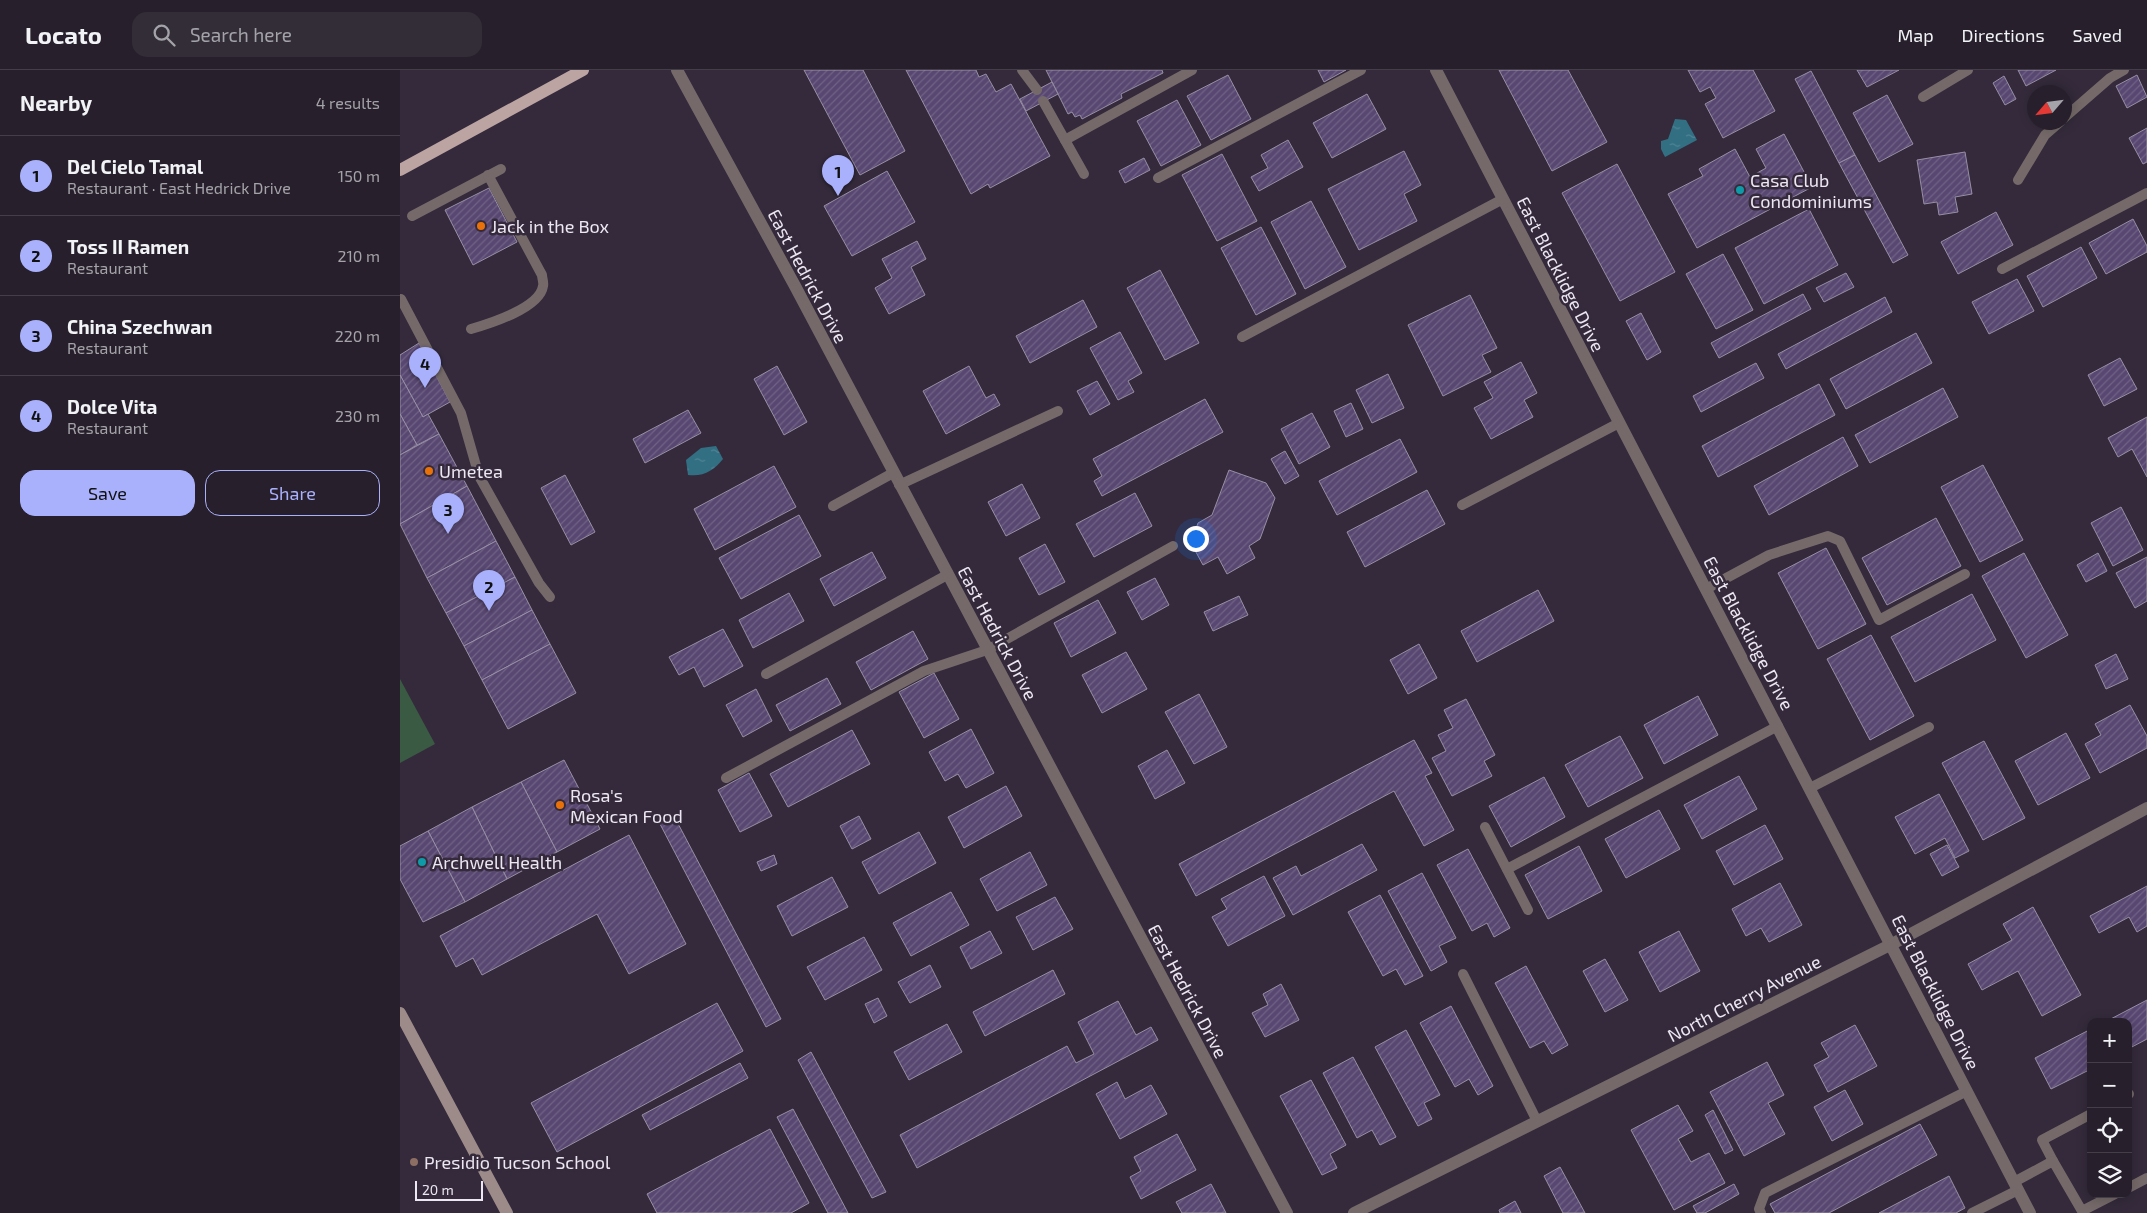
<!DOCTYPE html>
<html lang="en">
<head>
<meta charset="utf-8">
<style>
	:root { --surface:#27202c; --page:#332d38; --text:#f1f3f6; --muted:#a4a3a9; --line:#433e48; --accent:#a9b0fc }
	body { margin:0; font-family:"Exo 2",sans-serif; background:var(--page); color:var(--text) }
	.controls { position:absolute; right:15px; bottom:15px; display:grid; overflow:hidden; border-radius:10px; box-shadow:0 2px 12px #0003 }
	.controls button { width:45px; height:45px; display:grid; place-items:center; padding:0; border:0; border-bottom:1px solid var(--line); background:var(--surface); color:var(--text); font:25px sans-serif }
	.compass { position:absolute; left:1627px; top:15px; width:45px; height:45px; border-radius:50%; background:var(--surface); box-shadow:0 2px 12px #0003; rotate:242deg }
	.scale { position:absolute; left:15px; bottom:12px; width:68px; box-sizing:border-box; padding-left:5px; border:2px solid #ede7f2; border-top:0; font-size:14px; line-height:18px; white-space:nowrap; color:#ede7f2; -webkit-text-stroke:4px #342a3b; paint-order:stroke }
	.you { position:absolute; left:795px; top:468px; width:18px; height:18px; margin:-12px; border:4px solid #fff; border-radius:50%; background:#1a73e8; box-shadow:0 0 0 8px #1a73e833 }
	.badge { display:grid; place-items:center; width:32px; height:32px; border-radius:50%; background:var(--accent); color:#111; font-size:16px; font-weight:700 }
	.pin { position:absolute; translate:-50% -41px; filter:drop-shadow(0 1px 2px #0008) }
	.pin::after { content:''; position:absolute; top:26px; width:18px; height:15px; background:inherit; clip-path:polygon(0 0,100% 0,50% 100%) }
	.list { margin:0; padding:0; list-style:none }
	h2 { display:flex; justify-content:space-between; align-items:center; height:65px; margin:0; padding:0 20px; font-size:21px }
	h2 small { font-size:16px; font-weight:400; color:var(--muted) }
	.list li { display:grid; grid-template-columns:32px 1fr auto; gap:15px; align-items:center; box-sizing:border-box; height:80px; padding:0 20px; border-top:1px solid var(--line) }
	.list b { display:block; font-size:19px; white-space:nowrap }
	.list p { margin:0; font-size:16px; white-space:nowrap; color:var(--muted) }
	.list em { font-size:16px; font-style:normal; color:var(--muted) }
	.actions { display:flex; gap:10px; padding:15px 20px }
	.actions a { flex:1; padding:11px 0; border:1px solid var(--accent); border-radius:15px; text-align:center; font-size:18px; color:var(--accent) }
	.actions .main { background:var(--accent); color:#111 }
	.icon { flex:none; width:28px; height:28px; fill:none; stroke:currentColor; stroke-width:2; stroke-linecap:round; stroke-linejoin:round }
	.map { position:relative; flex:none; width:1747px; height:1143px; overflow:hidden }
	header { display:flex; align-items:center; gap:30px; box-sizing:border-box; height:70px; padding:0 25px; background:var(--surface); border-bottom:1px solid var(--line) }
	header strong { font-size:24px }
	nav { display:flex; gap:28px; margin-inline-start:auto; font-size:18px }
	.search { width:350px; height:45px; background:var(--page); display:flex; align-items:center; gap:12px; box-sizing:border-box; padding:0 18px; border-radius:15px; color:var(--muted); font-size:19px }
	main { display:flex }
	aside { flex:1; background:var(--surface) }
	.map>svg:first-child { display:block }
</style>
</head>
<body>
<header>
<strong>Locato</strong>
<div class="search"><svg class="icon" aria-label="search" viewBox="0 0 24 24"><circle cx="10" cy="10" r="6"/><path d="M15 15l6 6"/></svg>Search here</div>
<nav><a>Map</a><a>Directions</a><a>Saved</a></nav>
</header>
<main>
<aside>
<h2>Nearby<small>4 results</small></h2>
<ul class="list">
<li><span class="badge">1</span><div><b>Del Cielo Tamal</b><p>Restaurant · East Hedrick Drive</p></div><em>150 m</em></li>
<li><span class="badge">2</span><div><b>Toss II Ramen</b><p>Restaurant</p></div><em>210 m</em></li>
<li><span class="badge">3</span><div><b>China Szechwan</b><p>Restaurant</p></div><em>220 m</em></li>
<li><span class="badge">4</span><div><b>Dolce Vita</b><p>Restaurant</p></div><em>230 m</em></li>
</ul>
<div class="actions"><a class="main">Save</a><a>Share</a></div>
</aside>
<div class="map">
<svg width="1747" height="1143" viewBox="0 0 1747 1143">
	<defs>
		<pattern id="water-ripples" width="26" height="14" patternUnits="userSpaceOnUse" patternTransform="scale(1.25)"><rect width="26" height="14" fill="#326f83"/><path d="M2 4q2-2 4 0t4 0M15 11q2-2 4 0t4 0" fill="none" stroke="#508495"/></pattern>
		<pattern id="building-hatch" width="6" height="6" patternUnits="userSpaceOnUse" patternTransform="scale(1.25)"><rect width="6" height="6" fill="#584771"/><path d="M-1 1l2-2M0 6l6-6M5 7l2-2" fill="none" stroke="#706286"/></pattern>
	</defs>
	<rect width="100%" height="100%" fill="#342a3b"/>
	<path fill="#3a5a44" d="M0,609L35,674L0,693Z"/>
	<g fill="url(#water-ripples)">
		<path d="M1275,49L1286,50L1297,70L1265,87L1261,79V71L1268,69Z"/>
		<path d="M316,376L323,389C314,400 304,407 288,405L286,390L301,378Z"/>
	</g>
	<g fill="url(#building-hatch)" stroke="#978fa5">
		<path d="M404,0H463L505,81L460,105Z"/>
		<path d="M506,0H576L579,7L586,4L596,22L611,14L650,86L590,118L588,114L571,124Z"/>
		<path d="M646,0H762L763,3L721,24L722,28L682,49L680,45L675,47L672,42L668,44Z"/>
		<path d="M918,0H946L924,12Z"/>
		<path d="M1099,0H1168L1207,72L1152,101Z"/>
		<path d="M1288,0H1353L1375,41L1323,68L1305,34L1316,28L1310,17L1300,22Z"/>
		<path d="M1457,0H1499L1467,17Z"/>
		<path d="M1618,0H1656L1626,16Z"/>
		<path d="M1411,1L1455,85L1439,93L1395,9Z"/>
		<path d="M828,5L851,49L811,70L787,26Z"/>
		<path d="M1737,5L1747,27L1727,38L1716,16Z"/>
		<path d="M1604,6L1616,29L1605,35L1593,13Z"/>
		<path d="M652,12L658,24L626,41L620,29Z"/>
		<path d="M967,24L986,59L932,88L913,53Z"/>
		<path d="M1487,25L1513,74L1479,92L1453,43Z"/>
		<path d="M777,30L801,75L761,96L737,51Z"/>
		<path d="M1747,58V92L1743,94L1729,68Z"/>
		<path d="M1384,64L1412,117L1297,178L1268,124L1303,106L1299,99L1335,79L1350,107L1366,98L1356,79Z"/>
		<path d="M888,70L903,97L859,121L851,107L868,98L861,85Z"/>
		<path d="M1004,81L1021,115L1004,124L1017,151L959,180L928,119Z"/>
		<path d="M1565,82L1572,124L1555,127L1558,142L1539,145L1537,132L1524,134L1517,90Z"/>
		<path d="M822,84L857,151L817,171L782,105Z"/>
		<path d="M1455,85L1508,185L1493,193L1439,93Z"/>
		<path d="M744,88L750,100L725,113L719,101Z"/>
		<path d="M1217,94L1275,202L1220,231L1162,123Z"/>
		<path d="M487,101L515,152L452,186L424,136Z"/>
		<path d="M89,118L117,172L73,195L45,140Z"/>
		<path d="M911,131L946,197L905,219L871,152Z"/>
		<path d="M1409,139L1438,195L1364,234L1335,178Z"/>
		<path d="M1596,142L1613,175L1558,204L1541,172Z"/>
		<path d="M1733,149L1747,176V182L1706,204L1689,173Z"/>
		<path d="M861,157L896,224L856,245L821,178Z"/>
		<path d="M517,171L526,189L511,197L525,225L489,244L475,218L492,208L482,189Z"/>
		<path d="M1681,177L1697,208L1643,237L1627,206Z"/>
		<path d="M1323,184L1353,240L1316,259L1286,204Z"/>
		<path d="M760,200L799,273L765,290L727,218Z"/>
		<path d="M1446,203L1454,217L1424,232L1416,218Z"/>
		<path d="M1617,209L1634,241L1589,264L1572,232Z"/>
		<path d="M1403,224L1411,239L1319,288L1311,273Z"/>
		<path d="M1070,225L1097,278L1082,285L1091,302L1043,326L1008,255Z"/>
		<path d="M1485,227L1492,242L1386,299L1378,284Z"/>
		<path d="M683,230L697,257L630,293L616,266Z"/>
		<path d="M1241,243L1261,282L1247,290L1226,251Z"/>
		<path d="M720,262L742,303L728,311L734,322L718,330L690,278Z"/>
		<path d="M1516,263L1532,293L1446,339L1430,309Z"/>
		<path d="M19,273L50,332L23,347L0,305V285Z"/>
		<path d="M1720,288L1737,319L1704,336L1688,305Z"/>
		<path d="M1121,292L1137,323L1124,330L1133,347L1091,369L1074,338L1093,328L1084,312Z"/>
		<path d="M1356,293L1364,308L1301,342L1293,326Z"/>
		<path d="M377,296L407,352L384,365L354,309Z"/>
		<path d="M569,296L586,328L594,324L600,335L546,364L523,321Z"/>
		<path d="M988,304L1004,338L972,353L956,320Z"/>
		<path d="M0,305L23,347L28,344L39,364L17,375L0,344Z"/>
		<path d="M697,311L710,334L690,345L677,321Z"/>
		<path d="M1419,314L1435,345L1318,407L1302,376Z"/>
		<path d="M1543,318L1558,347L1470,393L1455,365Z"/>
		<path d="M805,329L823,362L702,426L694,411L702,406L693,389Z"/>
		<path d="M951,333L963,359L946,367L934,341Z"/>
		<path d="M288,340L301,363L245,393L233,369Z"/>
		<path d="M912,343L930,377L899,394L881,359Z"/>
		<path d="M0,344L17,375L0,385Z"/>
		<path d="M1747,347V407L1732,379L1718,387L1708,368Z"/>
		<path d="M39,364L67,416L0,454V385Z"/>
		<path d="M1443,367L1458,396L1369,445L1354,416Z"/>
		<path d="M1000,369L1017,402L937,445L919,411Z"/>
		<path d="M885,381L899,406L885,414L871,389Z"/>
		<path d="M1583,395L1623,470L1580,492L1541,417Z"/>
		<path d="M374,396L396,437L315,480L294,439Z"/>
		<path d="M829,400L866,413L875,428L860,469L849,476L855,488L827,504L818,487L803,495L791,473L798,453L812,445Z"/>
		<path d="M165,405L195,462L171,475L141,418Z"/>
		<path d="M622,414L640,448L606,466L588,432Z"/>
		<path d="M67,416L96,471L27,508L0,454Z"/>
		<path d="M1027,420L1045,454L965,497L947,462Z"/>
		<path d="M735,423L752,456L694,487L676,454Z"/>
		<path d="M1721,437L1743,480L1713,496L1691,453Z"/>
		<path d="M399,445L421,486L341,529L319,488Z"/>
		<path d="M1536,448L1561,496L1487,535L1462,488Z"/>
		<path d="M96,471L115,507L46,543L27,508Z"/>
		<path d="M645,474L665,512L639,525L619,488Z"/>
		<path d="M1426,478L1466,554L1418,579L1378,503Z"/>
		<path d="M472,482L486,508L434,536L420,509Z"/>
		<path d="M1624,483L1668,565L1626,588L1582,506Z"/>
		<path d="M1698,483L1707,501L1686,512L1677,495Z"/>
		<path d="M1747,487V531L1735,538L1716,503Z"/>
		<path d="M115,507L132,540L64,576L46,543Z"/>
		<path d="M755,508L769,535L742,550L727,522Z"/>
		<path d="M1138,520L1154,551L1077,592L1061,561Z"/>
		<path d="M389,523L404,551L353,578L339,550Z"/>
		<path d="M1572,524L1596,570L1515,612L1491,567Z"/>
		<path d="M839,526L848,545L813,561L804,542Z"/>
		<path d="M698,530L716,563L671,587L654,553Z"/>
		<path d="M132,540L150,574L82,610L64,576Z"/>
		<path d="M323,559L343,596L304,617L294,597L279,605L269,587Z"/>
		<path d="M513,561L528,589L471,620L456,592Z"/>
		<path d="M1471,565L1514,646L1470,670L1427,589Z"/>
		<path d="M150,574L176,623L108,659L82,610Z"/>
		<path d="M1019,574L1037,608L1008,624L990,590Z"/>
		<path d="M726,582L747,619L702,643L682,605Z"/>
		<path d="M1716,584L1728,609L1706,619L1695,595Z"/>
		<path d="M534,603L559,649L524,668L499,622Z"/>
		<path d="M427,608L441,634L390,661L376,635Z"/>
		<path d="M356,619L372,651L343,667L326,635Z"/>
		<path d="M799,624L827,677L794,694L765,642Z"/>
		<path d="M1298,626L1318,665L1264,694L1244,655Z"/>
		<path d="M1066,629L1095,685L1084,691L1092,706L1052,726L1032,688L1046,681L1038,665L1053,658L1044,640Z"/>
		<path d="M1730,635L1747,666V678L1700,703L1685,674L1701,665L1695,654Z"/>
		<path d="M571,659L594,703L566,718L558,704L545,711L529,682Z"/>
		<path d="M452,660L470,694L388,737L370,704Z"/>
		<path d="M1666,663L1690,708L1638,735L1615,691Z"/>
		<path d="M1220,666L1243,708L1188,737L1165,695Z"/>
		<path d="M1014,670L1032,703L1025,706L1054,760L1024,776L994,721L796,826L779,794Z"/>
		<path d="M1584,671L1625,748L1583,770L1542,693Z"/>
		<path d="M767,680L785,713L755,729L738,696Z"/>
		<path d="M164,690L200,759L157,782L121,712Z"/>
		<path d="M349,703L372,746L340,762L318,720Z"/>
		<path d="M1339,706L1357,739L1302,769L1284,735Z"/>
		<path d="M1144,707L1165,747L1111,777L1089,736Z"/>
		<path d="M121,712L157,782L107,809L72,737Z"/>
		<path d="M606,716L622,746L564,778L548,747Z"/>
		<path d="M1539,724L1569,781L1555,788L1545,768L1515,784L1495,747Z"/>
		<path d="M72,737L107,809L65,832L28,761Z"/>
		<path d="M1259,740L1280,779L1226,808L1205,769Z"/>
		<path d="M274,746L381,949L366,957L260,754Z"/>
		<path d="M459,746L471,769L452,779L440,756Z"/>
		<path d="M1365,755L1383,789L1334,815L1316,781Z"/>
		<path d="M28,761L65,832L23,852L0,809V776Z"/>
		<path d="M519,762L536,793L479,824L462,792Z"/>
		<path d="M229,765L286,874L229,904L197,844L82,905L73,888L56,897L40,866Z"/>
		<path d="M962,774L977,800L893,845L873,808L896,796L901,806Z"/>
		<path d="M1547,775L1559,797L1542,806L1530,784Z"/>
		<path d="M1179,776L1202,821L1148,849L1125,805Z"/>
		<path d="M1068,779L1110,858L1094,867L1087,853L1072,861L1037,795Z"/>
		<path d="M630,782L647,815L597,841L580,809Z"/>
		<path d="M374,785L377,794L361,801L357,792Z"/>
		<path d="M1022,803L1056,868L1039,876L1047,892L1031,901L988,821Z"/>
		<path d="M864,806L885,846L828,876L812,847L827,839L821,829Z"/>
		<path d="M432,807L448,837L392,866L377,836Z"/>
		<path d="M1380,813L1402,855L1369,872L1361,858L1346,866L1332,839Z"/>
		<path d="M1747,816V856L1737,862L1729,847L1699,863L1690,846Z"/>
		<path d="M551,822L569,855L511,886L493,853Z"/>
		<path d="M980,825L1023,906L1005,915L996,899L983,906L948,842Z"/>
		<path d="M655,827L673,859L633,880L616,847Z"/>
		<path d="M1633,837L1681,925L1642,946L1618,901L1582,920L1568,894L1612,870L1603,854Z"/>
		<path d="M590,861L602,883L571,899L560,877Z"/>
		<path d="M1279,861L1300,901L1260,922L1239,882Z"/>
		<path d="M464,867L482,900L425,930L407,897Z"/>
		<path d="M1205,889L1228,930L1205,942L1183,901Z"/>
		<path d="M530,895L541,917L510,933L498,912Z"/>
		<path d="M1126,896L1168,975L1152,984L1144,971L1130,978L1095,913Z"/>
		<path d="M653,900L665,924L585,966L573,942Z"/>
		<path d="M881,914L899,950L865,967L852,943L868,935L863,924Z"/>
		<path d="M478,928L487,946L474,953L465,934Z"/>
		<path d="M1747,930V969L1728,979V952H1705Z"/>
		<path d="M718,931L736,965L751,957L758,970L517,1098L500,1065L667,976L676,993L694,984L678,952Z"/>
		<path d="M317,933L343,981L157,1082L131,1033Z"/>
		<path d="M1051,936L1093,1016L1078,1025L1069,1009L1055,1017L1020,953Z"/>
		<path d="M547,954L562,982L509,1010L494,982Z"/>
		<path d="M1455,955L1477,996L1428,1022L1414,995L1429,987L1421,973Z"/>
		<path d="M1691,959V999L1651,1019L1635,988Z"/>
		<path d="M1006,960L1040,1025L1024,1033L1032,1049L1018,1056L975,977Z"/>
		<path d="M411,982L486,1122L472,1128L398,990Z"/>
		<path d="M953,987L996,1067L980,1075L972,1060L957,1068L923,1003Z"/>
		<path d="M1367,992L1384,1025L1368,1033L1385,1064L1344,1086L1310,1022Z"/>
		<path d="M340,993L348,1008L250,1060L242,1045Z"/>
		<path d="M911,1010L946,1075L930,1084L937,1098L922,1105L880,1026Z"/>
		<path d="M717,1012L725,1029L751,1015L767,1044L720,1069L696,1024Z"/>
		<path d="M1445,1020L1463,1054L1432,1071L1414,1037Z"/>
		<path d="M1278,1035L1293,1061L1278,1069L1291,1092L1309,1083L1325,1113L1274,1140L1231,1060Z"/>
		<path d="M393,1039L448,1143H428L377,1047Z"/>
		<path d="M1313,1040L1333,1080L1325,1084L1305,1045Z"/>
		<path d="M1520,1054L1537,1085L1429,1143H1375L1370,1134Z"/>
		<path d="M370,1059L409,1133L391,1143H257L247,1124Z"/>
		<path d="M777,1064L796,1100L741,1129L730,1107L741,1101L734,1087Z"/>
		<path d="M1160,1097L1185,1143H1163L1144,1106Z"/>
		<path d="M1549,1106L1565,1138L1556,1143H1479Z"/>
		<path d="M811,1114L826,1143H782L776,1132Z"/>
		<path d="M1334,1114L1339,1124L1305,1143H1297L1293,1136Z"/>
		<path d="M1115,1131L1121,1143H1100L1099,1140Z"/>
	</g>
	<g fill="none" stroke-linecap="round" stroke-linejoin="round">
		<g stroke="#756a69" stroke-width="10">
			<path d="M622,0L637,20"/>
			<path d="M1523,27L1568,0"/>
			<path d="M643,31L684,104"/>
			<path d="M1664,48L1710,8L1724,0"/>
			<path d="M665,70L792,0"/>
			<path d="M758,108L961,0"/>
			<path d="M1618,110L1645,65L1660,52"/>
			<path d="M12,146L101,99"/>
			<path d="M1602,199L1747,123"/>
			<path d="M1,229L61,343L79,406L139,513L150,527"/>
			<path d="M71,259C89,254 140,238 143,216C144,213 142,208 142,205L88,105"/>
			<path d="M842,267L1103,129"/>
			<path d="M499,415L658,341"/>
			<path d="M1062,435L1219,353"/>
			<path d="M433,436L493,403"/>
			<path d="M1306,519L1369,485L1428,466L1440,471L1479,550L1565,504"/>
			<path d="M366,604L547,505"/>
			<path d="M326,708L524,601L587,580L773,476"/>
			<path d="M1410,718L1529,657"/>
			<path d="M1085,757L1128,840"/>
			<path d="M1107,799L1378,656"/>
			<path d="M1063,904L1137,1051"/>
			<path d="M1728,1025L1729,1024"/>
			<path d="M1653,1091L1642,1070L1691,1044"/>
			<path d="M1614,1112L1653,1091L1682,1141L1715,1124"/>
			<path d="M1728,1118L1747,1108"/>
			<path d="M1361,1143L1359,1139L1365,1123L1567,1021"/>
			<path d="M1572,1143L1618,1120"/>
		</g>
		<g stroke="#756a69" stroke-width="12">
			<path d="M277,0L395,216L887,1143"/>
			<path d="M1036,0L1630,1143"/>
			<path d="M954,1143L1492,874L1747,738"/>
		</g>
		<path stroke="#9d8b89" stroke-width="12" d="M0,943L107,1143"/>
		<path stroke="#bca4a2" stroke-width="12" d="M0,100L183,0"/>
	</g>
	<g fill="#0f9aa8" stroke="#342a3b" stroke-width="2">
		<circle cx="1340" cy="120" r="5"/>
		<circle cx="22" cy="792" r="5"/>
	</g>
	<g fill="#e8710a" stroke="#342a3b" stroke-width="2">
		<circle cx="81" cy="156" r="5"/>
		<circle cx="29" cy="401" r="5"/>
		<circle cx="160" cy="735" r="5"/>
	</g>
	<circle fill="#8d6e63" stroke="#342a3b" stroke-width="2" cx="14" cy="1092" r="5"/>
	<g text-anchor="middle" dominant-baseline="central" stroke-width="5" stroke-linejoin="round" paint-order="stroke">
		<g font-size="18" fill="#ede7f2" stroke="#342a3b" text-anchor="start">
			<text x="1350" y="110">Casa Club<tspan x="1350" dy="21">Condominiums</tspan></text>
			<text x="91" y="156">Jack in the Box</text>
			<text x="39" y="401">Umetea</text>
			<text x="170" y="725">Rosa's<tspan x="170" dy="21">Mexican Food</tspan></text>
			<text x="32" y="792">Archwell Health</text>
			<text x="24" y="1092">Presidio Tucson School</text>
		</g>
		<g font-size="18" fill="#ede7f2" stroke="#342a3b">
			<text transform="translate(1161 204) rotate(63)">East Blacklidge Drive</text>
			<text transform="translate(408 206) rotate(62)">East Hedrick Drive</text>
			<text transform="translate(598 563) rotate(62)">East Hedrick Drive</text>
			<text transform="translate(1349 563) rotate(62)">East Blacklidge Drive</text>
			<text transform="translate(788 921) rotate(62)">East Hedrick Drive</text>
			<text transform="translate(1536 922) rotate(63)">East Blacklidge Drive</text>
			<text transform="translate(1344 928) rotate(-27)">North Cherry Avenue</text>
		</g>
	</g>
</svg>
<div class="controls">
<button>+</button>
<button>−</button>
<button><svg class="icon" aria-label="locate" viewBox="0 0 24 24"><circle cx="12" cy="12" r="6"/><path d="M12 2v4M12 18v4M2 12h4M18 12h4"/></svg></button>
<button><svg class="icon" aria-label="layers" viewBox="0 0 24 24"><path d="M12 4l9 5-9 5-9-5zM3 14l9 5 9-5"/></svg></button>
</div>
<svg class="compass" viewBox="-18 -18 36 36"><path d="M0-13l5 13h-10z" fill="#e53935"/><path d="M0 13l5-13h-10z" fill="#a4a3a9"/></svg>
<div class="scale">20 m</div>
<div class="you"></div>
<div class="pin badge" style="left:438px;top:126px">1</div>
<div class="pin badge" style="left:89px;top:541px">2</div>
<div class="pin badge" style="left:48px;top:464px">3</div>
<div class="pin badge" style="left:25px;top:318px">4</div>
</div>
</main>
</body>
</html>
